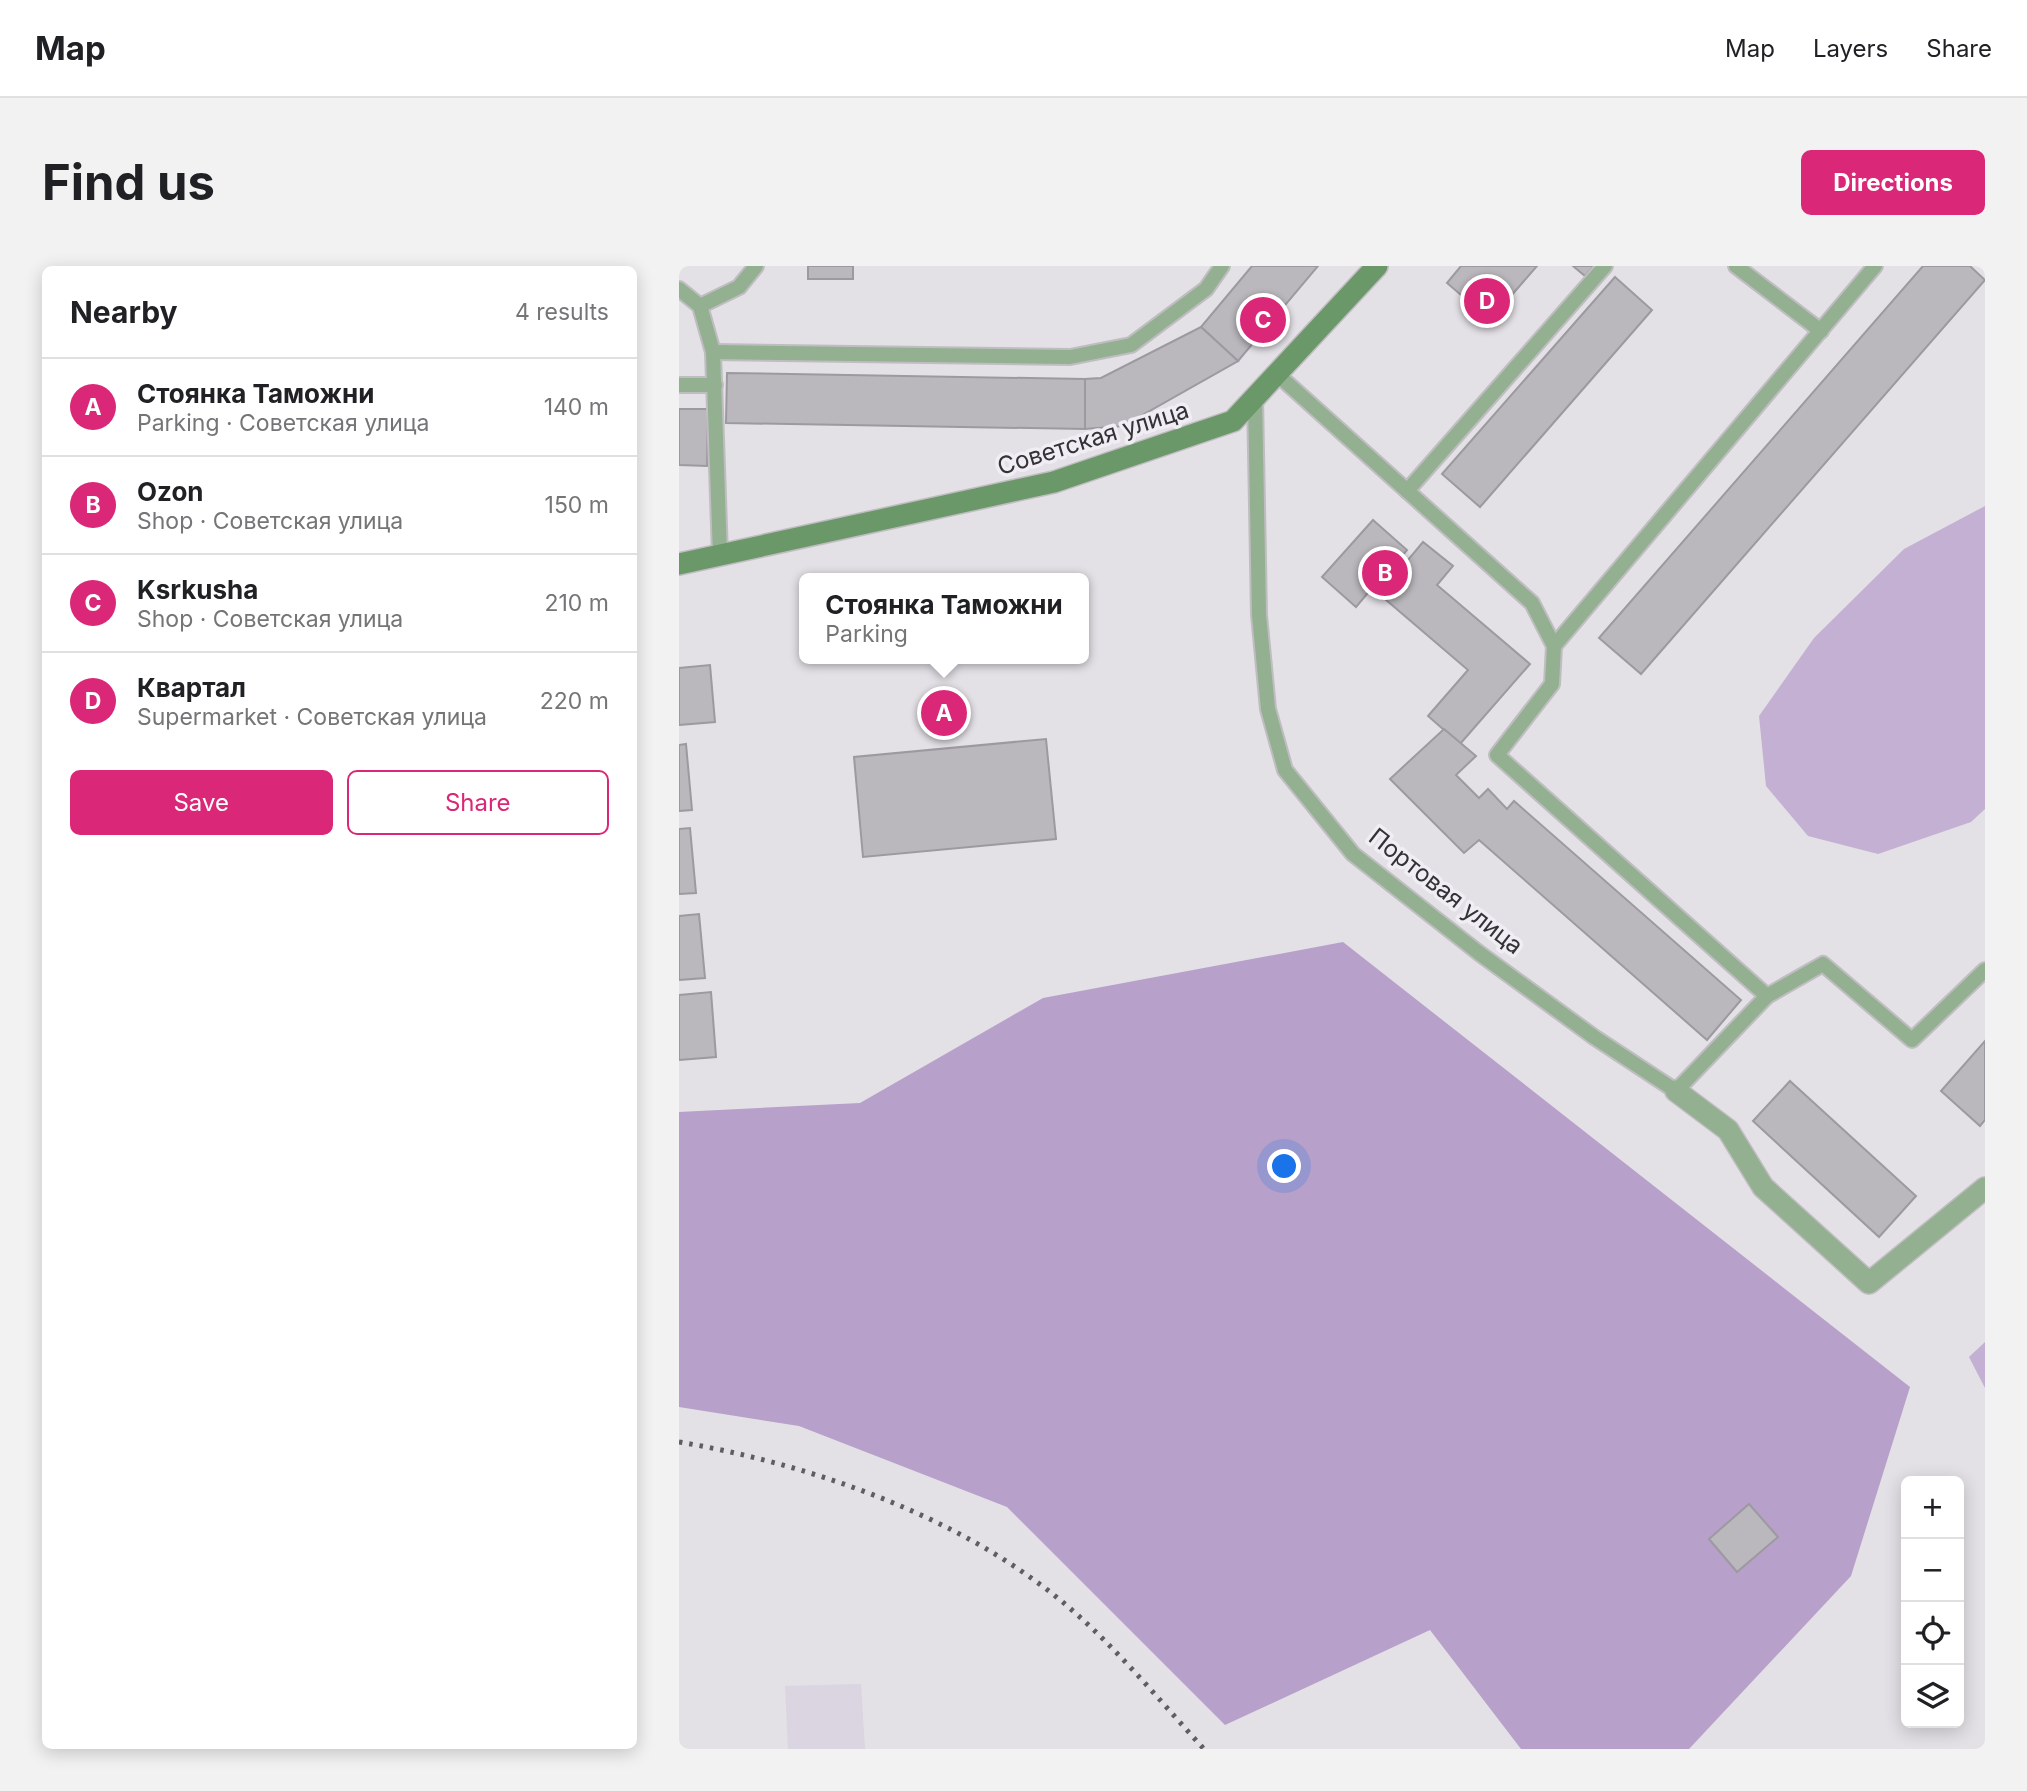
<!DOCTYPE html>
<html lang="en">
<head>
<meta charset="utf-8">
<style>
	:root { --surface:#fff; --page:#f2f2f2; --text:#202124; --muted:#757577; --line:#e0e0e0; --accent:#db2777 }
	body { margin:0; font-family:Inter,sans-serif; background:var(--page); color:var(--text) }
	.controls { position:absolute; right:21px; bottom:21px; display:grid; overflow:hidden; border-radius:10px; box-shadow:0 4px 18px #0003 }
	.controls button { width:63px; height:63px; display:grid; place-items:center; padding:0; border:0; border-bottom:2px solid var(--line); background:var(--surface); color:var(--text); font:35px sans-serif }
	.you { position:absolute; left:606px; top:901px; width:24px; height:24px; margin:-18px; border:5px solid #fff; border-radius:50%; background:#1a73e8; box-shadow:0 0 0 10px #1a73e833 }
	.badge { display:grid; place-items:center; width:46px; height:46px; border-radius:50%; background:var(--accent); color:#fff; font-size:23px; font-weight:700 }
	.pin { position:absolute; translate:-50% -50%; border:4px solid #fff; box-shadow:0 2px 7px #0006 }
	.popup { position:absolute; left:120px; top:307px; width:290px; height:91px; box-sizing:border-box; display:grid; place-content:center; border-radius:10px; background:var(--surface); filter:drop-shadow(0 2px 5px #0005); font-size:23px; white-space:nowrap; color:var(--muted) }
	.popup b { font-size:26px; color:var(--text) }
	.popup::after { content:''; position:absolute; left:50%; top:100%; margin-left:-14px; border:14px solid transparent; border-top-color:var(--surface) }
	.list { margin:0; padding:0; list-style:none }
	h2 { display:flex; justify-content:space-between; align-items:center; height:91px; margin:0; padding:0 28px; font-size:30px }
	h2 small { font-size:23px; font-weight:400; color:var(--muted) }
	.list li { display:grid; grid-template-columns:46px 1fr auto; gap:21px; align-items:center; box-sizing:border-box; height:98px; padding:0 28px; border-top:2px solid var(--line) }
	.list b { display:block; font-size:26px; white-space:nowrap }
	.list p { margin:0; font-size:23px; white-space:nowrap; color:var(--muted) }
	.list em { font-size:23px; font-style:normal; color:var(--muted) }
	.actions { display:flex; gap:14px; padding:21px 28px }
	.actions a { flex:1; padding:16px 0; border:2px solid var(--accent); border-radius:10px; text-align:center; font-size:24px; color:var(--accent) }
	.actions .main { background:var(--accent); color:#fff }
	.icon { flex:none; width:38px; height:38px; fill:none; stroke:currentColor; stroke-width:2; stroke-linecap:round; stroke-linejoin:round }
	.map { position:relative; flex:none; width:1306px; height:1483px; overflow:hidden; border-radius:10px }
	header { display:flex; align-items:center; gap:42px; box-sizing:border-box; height:98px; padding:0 35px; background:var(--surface); border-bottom:2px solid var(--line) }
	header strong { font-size:33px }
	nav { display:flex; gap:38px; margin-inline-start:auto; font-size:24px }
	.intro { display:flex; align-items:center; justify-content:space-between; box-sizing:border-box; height:168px; padding:0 42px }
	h1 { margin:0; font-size:49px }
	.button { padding:18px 32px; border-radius:10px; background:var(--accent); color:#fff; font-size:24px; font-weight:700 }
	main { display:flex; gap:42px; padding:0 42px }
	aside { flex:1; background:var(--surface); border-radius:10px; box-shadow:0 4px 18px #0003 }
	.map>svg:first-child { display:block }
</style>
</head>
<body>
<header>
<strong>Map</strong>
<nav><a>Map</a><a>Layers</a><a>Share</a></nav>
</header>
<div class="intro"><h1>Find us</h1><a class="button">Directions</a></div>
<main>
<aside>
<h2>Nearby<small>4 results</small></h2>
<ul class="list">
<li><span class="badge">A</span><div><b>Стоянка Таможни</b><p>Parking · Советская улица</p></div><em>140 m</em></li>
<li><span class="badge">B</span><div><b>Ozon</b><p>Shop · Советская улица</p></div><em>150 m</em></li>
<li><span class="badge">C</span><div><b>Ksrkusha</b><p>Shop · Советская улица</p></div><em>210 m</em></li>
<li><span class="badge">D</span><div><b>Квартал</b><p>Supermarket · Советская улица</p></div><em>220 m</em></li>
</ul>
<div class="actions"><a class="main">Save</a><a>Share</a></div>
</aside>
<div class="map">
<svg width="1306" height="1483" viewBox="0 0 1306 1483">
	<rect width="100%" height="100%" fill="#e3e0e6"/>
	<path fill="#dbd4e1" d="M182,1418L186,1483H109L106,1420Z"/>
	<g fill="#c3b0d3">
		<path d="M1306,240V543L1292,556L1199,588L1129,570L1087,520L1080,450L1135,372L1225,283Z"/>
		<path d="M1306,1076V1122L1290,1091Z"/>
	</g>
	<path fill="#b7a0ca" d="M664,676L1231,1121L1172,1310L1010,1483H842L751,1364L546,1459L328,1241L120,1160L0,1141V846L181,837L364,732Z"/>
	<g fill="#bab7bd" stroke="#9d99a0" stroke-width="2">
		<rect x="129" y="0" width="45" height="13"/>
		<path d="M573,0H639L559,95L522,61Z"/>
		<path d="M782,0H858L811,54L768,17Z"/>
		<path d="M894,0H915L906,10Z"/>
		<path d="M1244,0H1291L1306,14L962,408L920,372Z"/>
		<path d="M936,11L973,44L801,241L763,208Z"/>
		<path d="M522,61L559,95L444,160L406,163V113L422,112Z"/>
		<path d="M48,107L406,113V163L47,157Z"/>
		<path d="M0,143H29L28,200L0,199Z"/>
		<path d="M694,254L728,284L723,290L729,294L744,276L774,300L758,319L851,398L781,478L749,450L789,404L693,322L677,341L643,311Z"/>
		<path d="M31,399L36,456L0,459V402Z"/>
		<path d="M765,463L797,490L777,509L800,532L809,523L828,543L835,535L1062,734L1028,774L800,574L785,587L711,513Z"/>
		<path d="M367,473L377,573L184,591L175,491Z"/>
		<path d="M7,478L13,544L0,545V479Z"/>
		<path d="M11,562L17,627L0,628V563Z"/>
		<path d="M20,648L26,712L0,714V650Z"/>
		<path d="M32,726L37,791L0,794V729Z"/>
		<path d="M1306,775V854L1301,860L1262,825Z"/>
		<path d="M1111,815L1237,930L1200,971L1074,855Z"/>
		<path d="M1070,1238L1099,1271L1058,1306L1030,1273Z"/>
	</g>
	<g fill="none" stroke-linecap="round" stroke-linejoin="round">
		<g stroke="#c0bdc2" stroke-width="18">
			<g id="lane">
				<path d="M1057,0L1142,65"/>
				<path d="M0,23L21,40L34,86L41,289"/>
				<path d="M21,40L60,21L77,0"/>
				<path d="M34,86L391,91L452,79L527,23L543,0"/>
				<path d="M598,108L853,337L875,380L873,418L818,489L1088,730L1144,698L1233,774L1306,704"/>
				<path d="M0,119H36"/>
				<path d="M576,131L580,349L589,443L606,504L674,588L800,687L915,771L997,825L1088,730"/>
				<path d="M728,225L926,0"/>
				<path d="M875,380L1196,0"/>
			</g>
		</g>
		<g stroke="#c0bdc2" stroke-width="24">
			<path id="street" d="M997,825L1049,864L1084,921L1190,1017L1306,922"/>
		</g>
		<g stroke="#c0bdc2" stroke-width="24">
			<path id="secondary" d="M0,298L375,216L554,155L698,0"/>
		</g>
		<use href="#lane" stroke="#93b091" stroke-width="14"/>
		<use href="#street" stroke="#93b091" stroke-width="21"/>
		<use href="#secondary" stroke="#6b9869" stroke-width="21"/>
		<path stroke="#5e5d60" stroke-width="5" stroke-dasharray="3.5 7" stroke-linecap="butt" d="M0,1176C120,1196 256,1242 355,1314C420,1360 471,1424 525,1483"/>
	</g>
	<g text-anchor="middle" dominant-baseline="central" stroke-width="7" stroke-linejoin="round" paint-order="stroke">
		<g font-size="24" fill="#333234" stroke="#f1edf4">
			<text transform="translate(414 172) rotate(-17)">Советская улица</text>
			<text transform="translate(767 625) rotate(38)">Портовая улица</text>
		</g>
	</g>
</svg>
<div class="controls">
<button>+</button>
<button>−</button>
<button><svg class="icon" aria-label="locate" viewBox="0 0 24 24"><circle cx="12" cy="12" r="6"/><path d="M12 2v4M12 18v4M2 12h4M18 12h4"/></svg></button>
<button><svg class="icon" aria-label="layers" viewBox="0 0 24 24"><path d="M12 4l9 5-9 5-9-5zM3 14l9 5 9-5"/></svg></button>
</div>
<div class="you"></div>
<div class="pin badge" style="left:265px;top:447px">A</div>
<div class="popup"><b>Стоянка Таможни</b>Parking</div>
<div class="pin badge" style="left:706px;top:307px">B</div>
<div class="pin badge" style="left:584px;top:54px">C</div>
<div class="pin badge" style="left:808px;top:35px">D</div>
</div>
</main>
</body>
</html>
